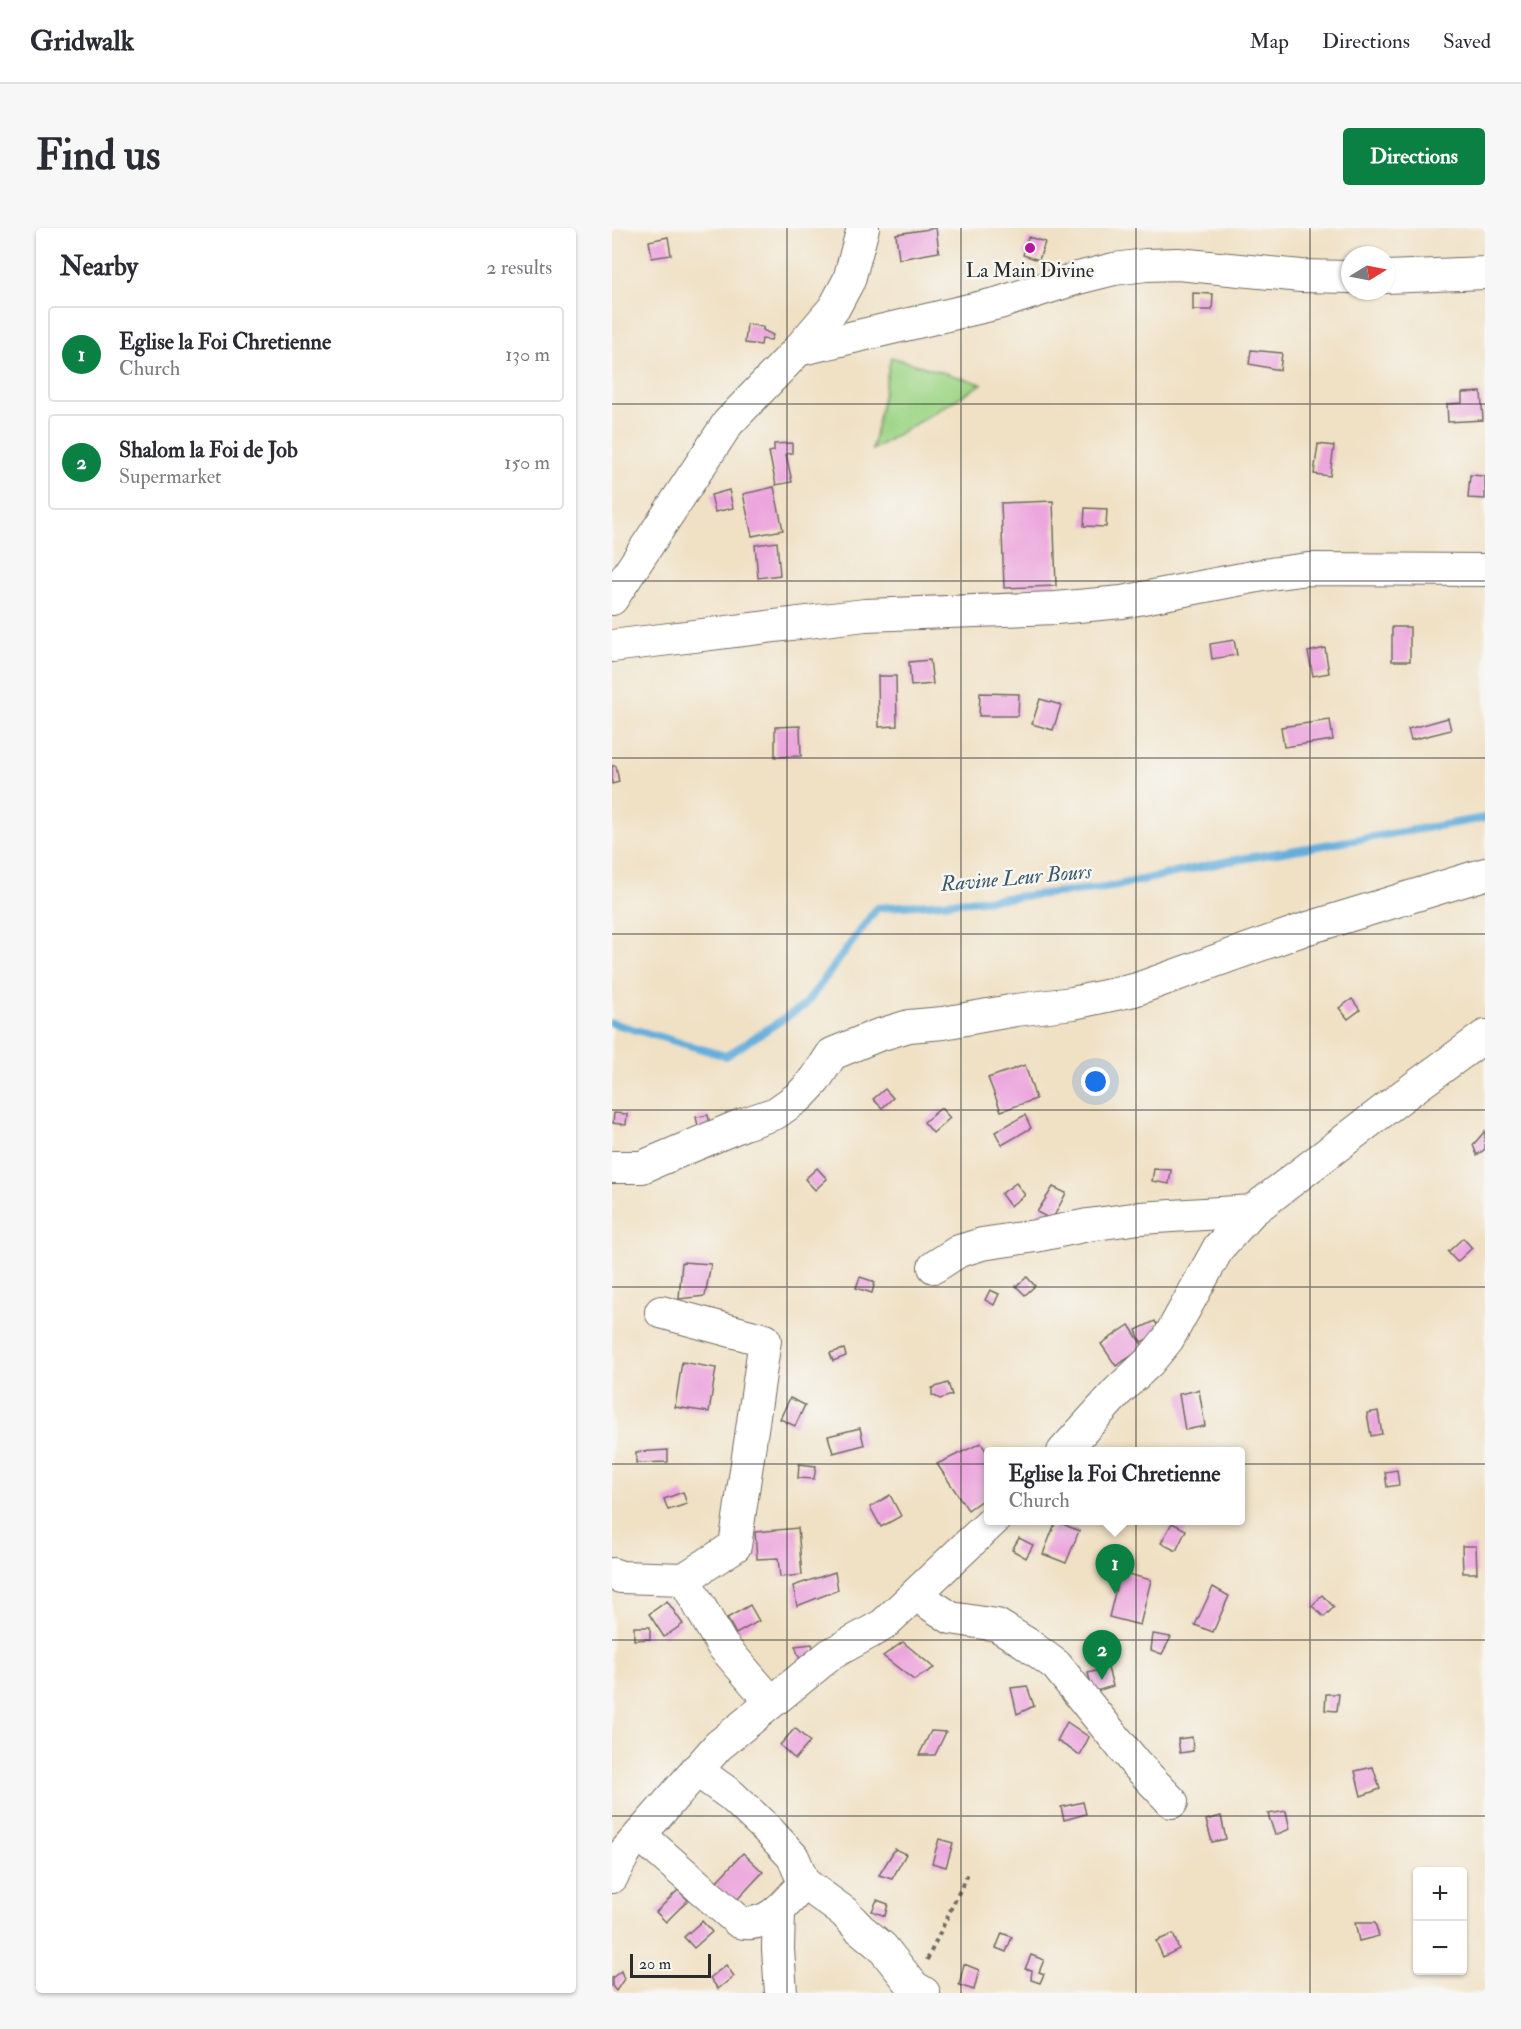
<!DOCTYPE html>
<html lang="en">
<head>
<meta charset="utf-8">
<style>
	:root { --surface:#fff; --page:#f7f7f7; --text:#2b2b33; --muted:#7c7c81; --line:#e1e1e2; --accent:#0b8043 }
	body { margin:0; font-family:"IM FELL Double Pica",serif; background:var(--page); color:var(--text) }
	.controls { position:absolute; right:18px; bottom:18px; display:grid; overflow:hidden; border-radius:6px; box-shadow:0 2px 4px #0004 }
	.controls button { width:54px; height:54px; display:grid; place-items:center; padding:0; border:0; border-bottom:2px solid var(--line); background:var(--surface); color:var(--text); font:30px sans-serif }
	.compass { position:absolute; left:729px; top:18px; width:54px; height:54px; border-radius:50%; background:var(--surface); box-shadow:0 2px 4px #0004; rotate:80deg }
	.scale { position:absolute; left:18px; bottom:15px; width:81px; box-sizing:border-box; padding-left:6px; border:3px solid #2b2b2b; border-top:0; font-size:16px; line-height:21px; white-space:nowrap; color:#2b2b2b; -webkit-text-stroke:4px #f6f6f2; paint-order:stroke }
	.you { position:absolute; left:484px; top:854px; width:21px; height:21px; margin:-15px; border:4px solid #fff; border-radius:50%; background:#1a73e8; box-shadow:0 0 0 9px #1a73e833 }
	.badge { display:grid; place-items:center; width:39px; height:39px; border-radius:50%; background:var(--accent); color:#fff; font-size:20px; font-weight:700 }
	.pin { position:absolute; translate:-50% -50px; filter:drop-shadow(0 2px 3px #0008) }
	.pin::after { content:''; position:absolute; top:32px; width:21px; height:18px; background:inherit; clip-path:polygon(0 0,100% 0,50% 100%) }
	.popup { position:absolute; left:372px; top:1219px; width:261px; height:78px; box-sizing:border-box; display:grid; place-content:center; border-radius:6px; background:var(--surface); filter:drop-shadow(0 2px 4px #0005); font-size:20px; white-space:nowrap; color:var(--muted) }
	.popup b { font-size:22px; color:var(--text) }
	.popup::after { content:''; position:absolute; left:50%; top:100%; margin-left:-12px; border:12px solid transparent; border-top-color:var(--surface) }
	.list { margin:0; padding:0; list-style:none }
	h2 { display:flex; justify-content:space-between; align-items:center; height:78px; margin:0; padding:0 24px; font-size:26px }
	h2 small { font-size:20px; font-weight:400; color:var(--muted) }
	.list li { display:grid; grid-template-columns:39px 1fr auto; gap:18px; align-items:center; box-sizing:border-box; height:96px; margin:0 12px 12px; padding:0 12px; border:2px solid var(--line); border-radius:6px }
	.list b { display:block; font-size:22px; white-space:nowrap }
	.list p { margin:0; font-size:20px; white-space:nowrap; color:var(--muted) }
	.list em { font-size:20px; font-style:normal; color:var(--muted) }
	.map { position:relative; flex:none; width:873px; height:1765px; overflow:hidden; border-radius:6px }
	header { display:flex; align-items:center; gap:36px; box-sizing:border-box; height:84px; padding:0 30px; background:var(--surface); border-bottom:2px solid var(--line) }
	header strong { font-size:28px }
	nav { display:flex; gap:33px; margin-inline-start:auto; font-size:21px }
	.intro { display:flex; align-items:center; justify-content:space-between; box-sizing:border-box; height:144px; padding:0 36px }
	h1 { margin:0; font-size:42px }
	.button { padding:15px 27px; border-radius:6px; background:var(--accent); color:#fff; font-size:21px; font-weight:700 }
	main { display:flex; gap:36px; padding:0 36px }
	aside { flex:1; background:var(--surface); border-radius:6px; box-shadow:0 2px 4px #0004 }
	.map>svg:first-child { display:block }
</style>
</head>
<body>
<header>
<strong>Gridwalk</strong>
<nav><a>Map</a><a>Directions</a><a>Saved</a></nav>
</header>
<div class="intro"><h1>Find us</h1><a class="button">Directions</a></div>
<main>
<aside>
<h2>Nearby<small>2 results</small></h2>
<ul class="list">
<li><span class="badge">1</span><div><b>Eglise la Foi Chretienne</b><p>Church</p></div><em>130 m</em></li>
<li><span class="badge">2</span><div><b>Shalom la Foi de Job</b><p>Supermarket</p></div><em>150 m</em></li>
</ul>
</aside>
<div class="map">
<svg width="873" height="1765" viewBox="0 0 873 1765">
	<rect width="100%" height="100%" fill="#f6f6f2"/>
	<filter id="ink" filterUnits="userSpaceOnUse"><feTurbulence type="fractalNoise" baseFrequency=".0167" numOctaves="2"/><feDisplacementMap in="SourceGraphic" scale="12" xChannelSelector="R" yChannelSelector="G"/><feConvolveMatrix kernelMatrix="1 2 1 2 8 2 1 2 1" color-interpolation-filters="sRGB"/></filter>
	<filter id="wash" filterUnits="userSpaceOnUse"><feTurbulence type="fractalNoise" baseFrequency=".008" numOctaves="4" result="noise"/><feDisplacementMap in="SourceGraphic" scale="24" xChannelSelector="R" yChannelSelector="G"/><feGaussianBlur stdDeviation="1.35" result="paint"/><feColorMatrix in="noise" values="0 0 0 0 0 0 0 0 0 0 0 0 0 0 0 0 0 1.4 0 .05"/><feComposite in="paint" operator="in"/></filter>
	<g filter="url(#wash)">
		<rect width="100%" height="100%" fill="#f0e1c5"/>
		<path fill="#9fd687" stroke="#658059" stroke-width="1.5" d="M279,129L370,156L260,222Z"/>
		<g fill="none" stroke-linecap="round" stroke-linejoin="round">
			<path stroke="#65aedc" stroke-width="8" d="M0,795L114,828L193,777L265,680L383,671L493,660L617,633L873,590"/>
		</g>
		<g id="blocks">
			<g fill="#eca6dd">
				<path d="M324,0L327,24L287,31L284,6Z"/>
				<path d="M56,9L59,27L40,30L37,13Z"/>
				<path d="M416,9L433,14L427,32L411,27Z"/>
				<path d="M581,65L601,66L600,82H581Z"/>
				<path d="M135,96L151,99V102L161,107L159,112L150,111L149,117L133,115Z"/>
				<path d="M639,122L670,125L668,142L637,136Z"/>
				<path d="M869,164L871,192L836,194L835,176L850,175V165Z"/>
				<path d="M180,215V225L174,226L180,254L164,257L157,224L162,223V216Z"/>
				<path d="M706,216L722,218L718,248L702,246Z"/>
				<path d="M858,247L873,248V271L856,270Z"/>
				<path d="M162,259L171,302L140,308L131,266Z"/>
				<path d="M117,262L121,280L103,284L99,267Z"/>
				<path d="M441,273L444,358L392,360L389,275Z"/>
				<path d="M473,280L495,281L494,299L472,298Z"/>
				<path d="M165,314L168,347L146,350L143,317Z"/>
				<rect x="780" y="399" width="18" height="34"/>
				<path d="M622,412L625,427L600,431L598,416Z"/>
				<path d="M713,420L717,445L701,448L696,424Z"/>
				<path d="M318,432L321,456L299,458L297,434Z"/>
				<path d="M266,448H284L285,498L267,499Z"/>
				<path d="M368,465L407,466L406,488H367Z"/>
				<path d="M428,471L449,477L441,502L420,496Z"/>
				<path d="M836,490L839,502L799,512L796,501Z"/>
				<path d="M718,492L721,512L672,519L669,499Z"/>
				<path d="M188,498L189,528L163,529V499Z"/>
				<path d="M0,538H4L7,554L0,556Z"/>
				<path d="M740,771L748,782L736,791L727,780Z"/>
				<path d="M413,837L424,871L389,883L376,850Z"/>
				<path d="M273,861L281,870L270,880L261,871Z"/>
				<path d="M329,880L338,890L321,905L312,894Z"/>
				<path d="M2,885L15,886L14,897L1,895Z"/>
				<path d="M96,887L99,901L87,903L84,889Z"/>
				<path d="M413,887L419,900L390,917L383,904Z"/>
				<path d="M873,903V921L865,927L861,917Z"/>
				<path d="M205,940L215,951L203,962L193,951Z"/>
				<path d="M542,941L559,942L557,956L540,953Z"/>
				<path d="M404,955L413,967L398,978L389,966Z"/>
				<path d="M441,959L454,965L440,992L425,984Z"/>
				<path d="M851,1010L860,1020L845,1034L836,1024Z"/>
				<path d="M70,1034L99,1036L93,1068L67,1071Z"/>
				<path d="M248,1049L263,1054L260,1065L244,1060Z"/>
				<path d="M415,1049L423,1058L413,1067L404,1058Z"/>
				<path d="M378,1062L387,1066L382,1077L373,1072Z"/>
				<path d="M543,1093L549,1105L529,1114L524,1102Z"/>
				<path d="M517,1097L532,1120L504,1138L489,1116Z"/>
				<path d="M232,1121L234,1128L221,1133L218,1125Z"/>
				<path d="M70,1134L104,1140L97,1184L63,1179Z"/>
				<path d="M336,1155L340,1167L328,1171L320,1167V1160Z"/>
				<path d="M587,1162L593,1198L573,1202L567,1166Z"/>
				<path d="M178,1170L193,1177L183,1198L168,1191Z"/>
				<path d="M766,1183L770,1206L759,1208L755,1185Z"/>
				<path d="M248,1200L252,1217L221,1225L216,1208Z"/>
				<path d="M369,1215L377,1228V1267L356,1282L325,1236Z"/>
				<path d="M56,1222V1234L24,1235V1224Z"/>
				<path d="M187,1236L204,1238L202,1251L186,1250Z"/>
				<path d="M785,1242L787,1257L775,1259L773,1244Z"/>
				<path d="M71,1264L75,1276L56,1282L52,1271Z"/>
				<path d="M278,1267L289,1288L269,1299L258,1279Z"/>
				<path d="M444,1293L467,1303L454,1335L431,1326Z"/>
				<path d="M560,1295L574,1302L564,1323L549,1315Z"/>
				<path d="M186,1300L190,1347L168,1349L166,1330L145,1331L143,1304Z"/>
				<path d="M407,1310L421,1317L414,1330L400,1322Z"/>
				<path d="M850,1318H864L865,1345H851Z"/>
				<path d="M223,1344L226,1362L185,1378L181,1358Z"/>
				<path d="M508,1344L539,1352L528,1397L497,1389Z"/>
				<path d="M601,1359L617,1368L601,1404L583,1397Z"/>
				<path d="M710,1367L722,1379L712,1389L700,1378Z"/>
				<path d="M55,1373L71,1396L52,1409L37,1386Z"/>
				<path d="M138,1377L147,1393L124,1406L115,1390Z"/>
				<path d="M22,1399H38V1411L22,1412Z"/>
				<path d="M541,1406L559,1409L550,1426L539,1422Z"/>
				<path d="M291,1414L322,1440L302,1452L271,1428Z"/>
				<path d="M200,1416L203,1426L188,1432L183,1418Z"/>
				<path d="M496,1440L501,1458L481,1464L476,1445Z"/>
				<path d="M415,1458L422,1478L405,1486L399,1460Z"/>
				<path d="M714,1466H727L725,1483L713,1482Z"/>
				<path d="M455,1494L477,1509L468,1527L445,1513Z"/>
				<path d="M183,1500L198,1514L183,1531L168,1517Z"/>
				<path d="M319,1503L334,1504L323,1527H307Z"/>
				<path d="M580,1509L581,1523L568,1525L566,1511Z"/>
				<path d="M761,1539L768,1561L749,1568L743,1543Z"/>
				<path d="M471,1574L474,1586L452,1592L449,1579Z"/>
				<path d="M674,1583L678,1601L663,1607L656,1586Z"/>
				<path d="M609,1588L614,1611L600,1614L594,1592Z"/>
				<path d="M327,1611L341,1615L334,1639L320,1635Z"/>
				<path d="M283,1621L294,1626L280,1651L267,1647Z"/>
				<path d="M131,1625L151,1644L122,1675L102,1656Z"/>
				<path d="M66,1662L76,1672L54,1694L44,1684Z"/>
				<path d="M265,1672L276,1676L273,1688L260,1683Z"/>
				<path d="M90,1693L100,1704L82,1720L72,1709Z"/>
				<path d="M743,1695H763L767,1708L747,1713Z"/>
				<path d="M390,1705L400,1709L394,1724L384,1720Z"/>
				<path d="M561,1706L567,1721L551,1729L544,1713Z"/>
				<path d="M419,1727L432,1732L427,1744L432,1746L428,1755L419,1752L420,1742L413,1741Z"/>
				<path d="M352,1736L367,1742L362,1762L347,1757Z"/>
				<path d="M114,1737L122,1748L106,1761L98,1750Z"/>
				<path d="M9,1743L12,1751L4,1763L0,1758V1750Z"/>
			</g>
		</g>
	</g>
	<g filter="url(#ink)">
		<use href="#blocks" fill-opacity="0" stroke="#706b61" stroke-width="1.5"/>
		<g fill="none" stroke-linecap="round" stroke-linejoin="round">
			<g stroke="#706b61" stroke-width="34">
				<g id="minor">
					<path d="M774,49L873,45"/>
					<path d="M186,122L387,75L466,50L502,41L534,37L566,36L689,48L738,49"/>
					<path d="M0,371L116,195L186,122L222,80L237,52L251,0"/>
					<path d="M0,418L253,387L444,380L510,374L651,347L696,341L873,342"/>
					<path d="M0,939H30L132,896L164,885L188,868L203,852L220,826L264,808L297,798L331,795L404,782L461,775L522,762L693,701L873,646"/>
					<path d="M322,1039L347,1023L370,1016L423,1008L476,997L528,990L640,983"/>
					<path d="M451,1224L506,1163L537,1134L556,1111L607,1019L640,983L792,867L873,808"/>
					<path d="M0,1346L9,1349L72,1351L123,1318L153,1112L49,1084"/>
					<path d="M72,1351L110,1417L159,1474"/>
					<path d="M304,1367L339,1390L385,1397L414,1415L444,1437L524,1536L560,1574"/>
					<path d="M84,1542L119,1567L157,1603L181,1629L192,1655L232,1684L247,1700L270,1719L302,1759L312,1765"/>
					<path d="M28,1607L127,1694C156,1701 175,1674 192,1655"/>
					<path d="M0,1649L13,1624L106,1518L219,1426L271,1397L382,1292"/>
					<path d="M167,1683L166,1721L169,1765"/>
				</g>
			</g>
			<path stroke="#706b61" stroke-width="4" stroke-dasharray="4.5 4.5" stroke-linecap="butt" d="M315,1732L357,1643"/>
			<use href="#minor" stroke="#fff" stroke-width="32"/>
		</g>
	</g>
	<path fill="none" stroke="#2b2b2b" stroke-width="1.5" stroke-opacity="0.55" d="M175,0V1765M349,0V1765M524,0V1765M698,0V1765M0,176H873M0,353H873M0,530H873M0,706H873M0,882H873M0,1059H873M0,1236H873M0,1412H873M0,1588H873"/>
	<circle fill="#b5179e" stroke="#f6f6f2" stroke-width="2" cx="418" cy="20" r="6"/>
	<g text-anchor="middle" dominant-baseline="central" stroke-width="5" stroke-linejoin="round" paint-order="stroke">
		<g font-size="20" fill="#2b2b2b" stroke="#f6f6f2">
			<text x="418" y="42">La Main Divine</text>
		</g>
		<g font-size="21" font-style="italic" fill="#3f5969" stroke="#f6f6f2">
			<text transform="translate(404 650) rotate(-5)">Ravine Leur Bours</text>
		</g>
	</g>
</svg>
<div class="controls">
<button>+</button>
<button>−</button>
</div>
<svg class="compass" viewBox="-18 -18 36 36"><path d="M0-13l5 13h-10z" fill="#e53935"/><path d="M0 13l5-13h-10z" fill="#7c7c81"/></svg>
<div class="scale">20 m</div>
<div class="you"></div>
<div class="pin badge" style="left:503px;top:1366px">1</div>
<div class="popup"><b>Eglise la Foi Chretienne</b>Church</div>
<div class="pin badge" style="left:490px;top:1452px">2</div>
</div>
</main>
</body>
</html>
